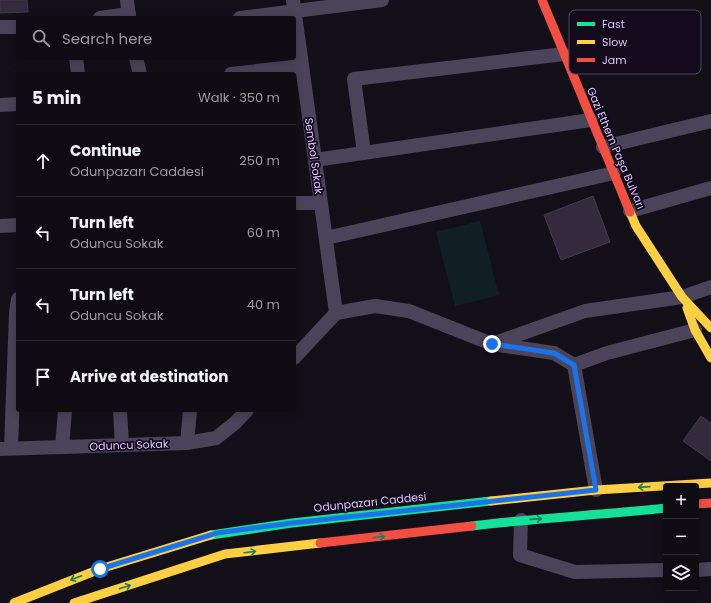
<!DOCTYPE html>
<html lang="en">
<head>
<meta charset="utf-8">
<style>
	:root { --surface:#0e0b12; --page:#17141b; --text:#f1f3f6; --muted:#9b9b9f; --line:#2e2b32 }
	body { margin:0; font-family:Poppins,sans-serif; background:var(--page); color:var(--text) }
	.controls { position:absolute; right:12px; bottom:12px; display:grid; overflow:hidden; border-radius:4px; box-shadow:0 2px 10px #0003 }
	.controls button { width:36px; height:36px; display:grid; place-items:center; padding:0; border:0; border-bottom:1px solid var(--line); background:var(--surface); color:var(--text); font:20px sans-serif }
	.stop { position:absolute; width:12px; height:12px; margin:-9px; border:3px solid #1a73e8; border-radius:50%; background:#fff }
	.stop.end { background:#1a73e8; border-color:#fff; box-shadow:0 1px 4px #0008 }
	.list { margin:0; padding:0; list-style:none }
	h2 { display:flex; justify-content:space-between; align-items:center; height:52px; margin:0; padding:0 16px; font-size:17px }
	h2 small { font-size:13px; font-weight:400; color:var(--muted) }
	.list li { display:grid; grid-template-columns:26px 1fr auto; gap:12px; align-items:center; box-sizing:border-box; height:72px; padding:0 16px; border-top:1px solid var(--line) }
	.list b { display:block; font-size:15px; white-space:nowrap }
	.list p { margin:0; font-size:13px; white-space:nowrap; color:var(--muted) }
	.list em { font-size:13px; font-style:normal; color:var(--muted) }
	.icon { flex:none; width:22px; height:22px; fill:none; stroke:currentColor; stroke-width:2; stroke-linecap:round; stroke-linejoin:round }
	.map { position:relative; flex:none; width:711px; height:603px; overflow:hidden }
	.search { position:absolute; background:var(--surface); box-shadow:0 2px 10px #0003; left:16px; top:16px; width:280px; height:44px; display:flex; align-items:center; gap:10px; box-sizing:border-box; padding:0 14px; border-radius:4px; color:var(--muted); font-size:15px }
	.panel { position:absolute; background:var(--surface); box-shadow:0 2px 10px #0003; left:16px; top:72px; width:280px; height:340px; border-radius:4px }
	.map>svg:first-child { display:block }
</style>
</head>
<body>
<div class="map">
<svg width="711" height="603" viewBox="0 0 711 603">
	<rect width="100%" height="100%" fill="#130f18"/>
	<path fill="#0f1f24" d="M480,221L499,295L455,306L436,232Z"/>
	<g fill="#332b3c" stroke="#42394e">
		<path d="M0,0H27L28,12L0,13Z"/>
		<path d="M593,196L610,242L561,260L544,215Z"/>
		<path d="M701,416L711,423V461L683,441Z"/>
	</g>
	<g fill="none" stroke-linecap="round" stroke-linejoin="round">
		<g stroke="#4a4359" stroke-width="14">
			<path d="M127,0L129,18"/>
			<path d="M293,0L336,313"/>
			<path d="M100,18L129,14"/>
			<path d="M240,18L382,0"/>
			<path d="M0,27H18"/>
			<path d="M76,58L78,74"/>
			<path d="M136,58L140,74"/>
			<path d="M231,74L302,66"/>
			<path d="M0,105L18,104"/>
			<path d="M603,147L711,121"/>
			<path d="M364,153L354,79L564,54"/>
			<path d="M315,160L591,120"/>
			<path d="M294,203H321"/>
			<path d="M630,211L711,188"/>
			<path d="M0,226L18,225"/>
			<path d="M326,238L614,173"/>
			<path d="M495,343L585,311L682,297L711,287"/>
			<path d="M294,358L336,313L375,306L409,311L492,344L554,353L574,365L596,490"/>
			<path d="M574,365L607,353L695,330"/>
			<path d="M120,410L122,445"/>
			<path d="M187,443L190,410"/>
			<path d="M62,447L65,410"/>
			<path d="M11,448L16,313L18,299"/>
			<path d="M0,449L187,443L216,438L235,423L247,410"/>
			<path d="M521,520L520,555L575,572L666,570"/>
			<path d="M696,570L711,569"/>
		</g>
		<g stroke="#16e098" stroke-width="9">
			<path d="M472,526C536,518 601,515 666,508"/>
			<path d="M211,535L292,523L491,501"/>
		</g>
		<g stroke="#ffcf43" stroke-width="9">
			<path d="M630,212L636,226L682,297L711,328"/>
			<path d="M687,308L695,330L711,358"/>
			<path d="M491,501L596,490L711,483"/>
			<path d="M14,603L100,569L211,535"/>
			<path d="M74,603L225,554L320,543"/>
		</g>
		<g stroke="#f24e42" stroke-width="9">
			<path d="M542,0L630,212"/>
			<path d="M696,504L711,503"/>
			<path d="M320,543L472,526"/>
		</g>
	</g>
	<defs><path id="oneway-shaft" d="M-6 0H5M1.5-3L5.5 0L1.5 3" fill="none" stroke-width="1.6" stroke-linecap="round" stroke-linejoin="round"/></defs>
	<g stroke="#158060">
		<use href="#oneway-shaft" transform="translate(644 487) rotate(176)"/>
		<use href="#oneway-shaft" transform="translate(536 519) rotate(-4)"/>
		<use href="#oneway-shaft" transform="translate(379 537) rotate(-7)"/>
		<use href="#oneway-shaft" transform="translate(250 552) rotate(-7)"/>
		<use href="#oneway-shaft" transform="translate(76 578) rotate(159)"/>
		<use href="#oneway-shaft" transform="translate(125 587) rotate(-18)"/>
	</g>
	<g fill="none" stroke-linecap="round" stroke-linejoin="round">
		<path stroke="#1a73e8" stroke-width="5" d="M100,569L217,533L292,523L596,490L574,365L554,353L492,344"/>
	</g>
	<g text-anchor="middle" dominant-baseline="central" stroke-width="3.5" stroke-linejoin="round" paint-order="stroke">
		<g font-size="11" fill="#dcc6ff" stroke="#130b1c">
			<text transform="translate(616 148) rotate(67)">Gazi Ethem Paşa Bulvarı</text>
			<text transform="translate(314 156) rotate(82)">Sembol Sokak</text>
			<text transform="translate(129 445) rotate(-2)">Oduncu Sokak</text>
			<text transform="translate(370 502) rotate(-6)">Odunpazarı Caddesi</text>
		</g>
	</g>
	<rect x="569" y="10" width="132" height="64" rx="6" fill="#130b1c" stroke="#4f4360" stroke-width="1"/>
	<rect x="577" y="22" width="18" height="4" fill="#16e098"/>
	<rect x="577" y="40" width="18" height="4" fill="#ffcf43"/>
	<rect x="577" y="58" width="18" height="4" fill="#f24e42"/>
	<g font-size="11" fill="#dcc6ff">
		<text x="602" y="28">Fast</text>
		<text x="602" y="46">Slow</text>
		<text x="602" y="64">Jam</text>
	</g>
</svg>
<div class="controls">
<button>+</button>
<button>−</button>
<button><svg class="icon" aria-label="layers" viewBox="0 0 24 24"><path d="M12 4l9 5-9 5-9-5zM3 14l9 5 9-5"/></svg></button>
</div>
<div class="stop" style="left:100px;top:569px"></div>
<div class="stop end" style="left:492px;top:344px"></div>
<div class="search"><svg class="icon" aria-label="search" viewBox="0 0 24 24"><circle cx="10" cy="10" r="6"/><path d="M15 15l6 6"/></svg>Search here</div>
<section class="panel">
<h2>5 min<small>Walk · 350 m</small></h2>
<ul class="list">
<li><svg class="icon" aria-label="ahead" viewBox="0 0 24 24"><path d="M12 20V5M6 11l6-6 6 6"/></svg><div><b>Continue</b><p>Odunpazarı Caddesi</p></div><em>250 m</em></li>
<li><svg class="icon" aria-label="left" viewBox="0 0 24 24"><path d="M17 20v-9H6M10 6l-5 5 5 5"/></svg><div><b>Turn left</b><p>Oduncu Sokak</p></div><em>60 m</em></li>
<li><svg class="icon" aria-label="left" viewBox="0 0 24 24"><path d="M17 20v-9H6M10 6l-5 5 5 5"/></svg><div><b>Turn left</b><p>Oduncu Sokak</p></div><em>40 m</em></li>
<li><svg class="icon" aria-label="arrive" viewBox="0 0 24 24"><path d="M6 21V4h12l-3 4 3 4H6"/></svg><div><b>Arrive at destination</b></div></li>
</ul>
</section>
</div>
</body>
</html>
